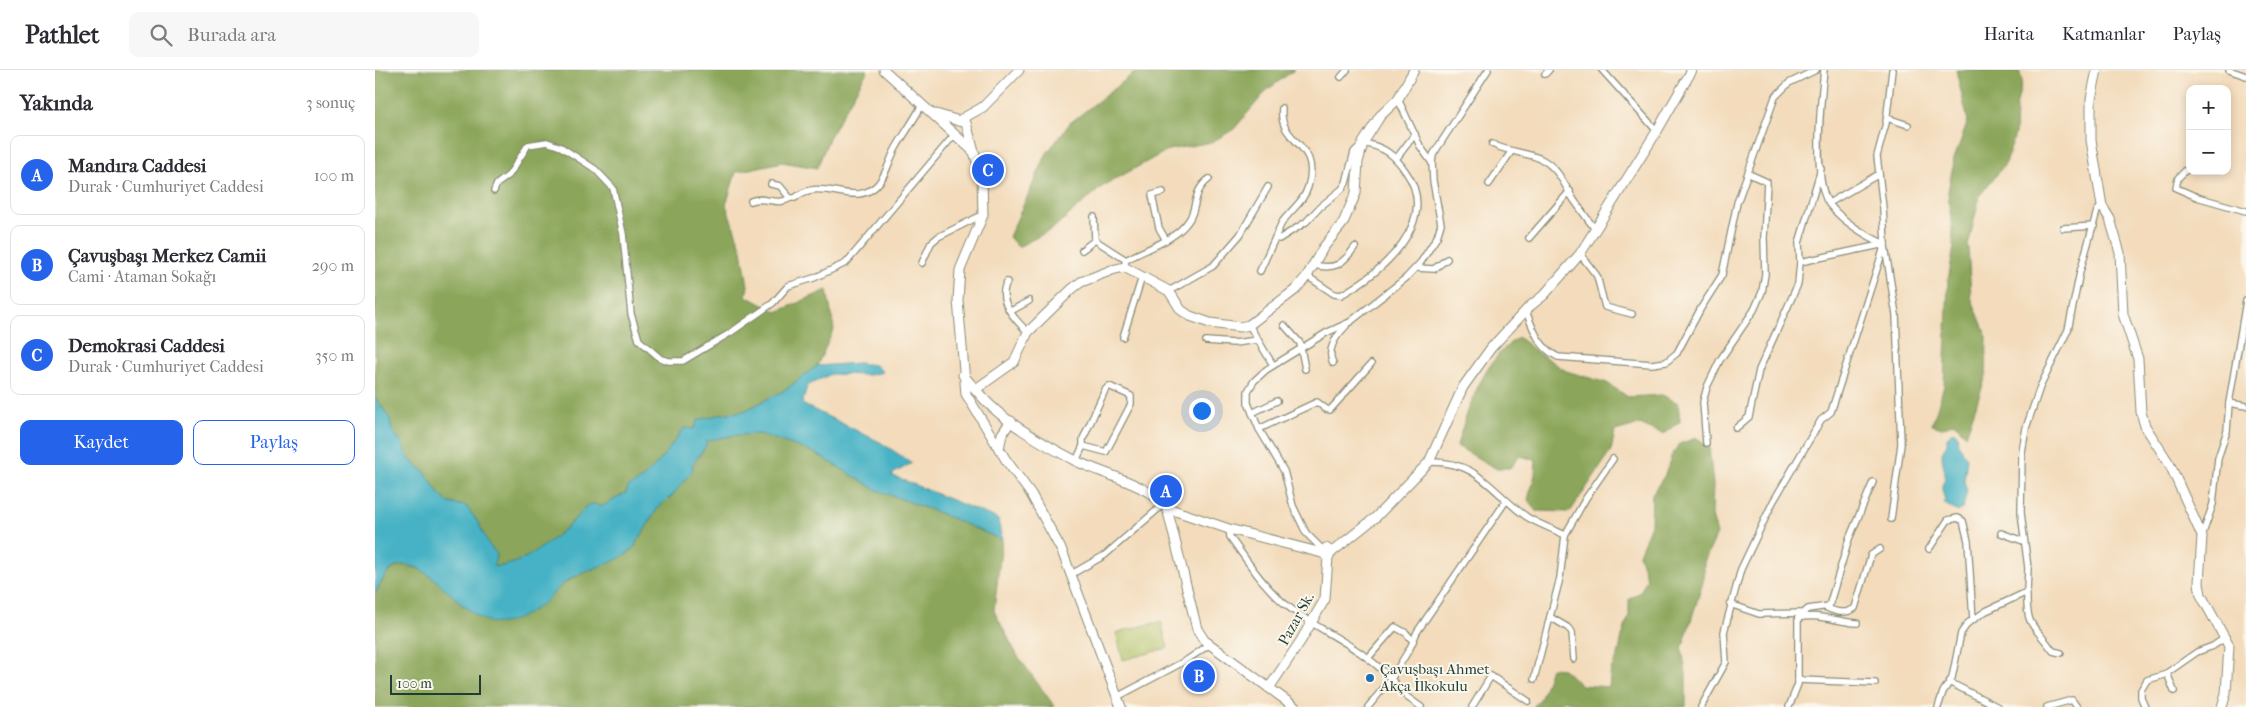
<!DOCTYPE html>
<html lang="tr">
<head>
<meta charset="utf-8">
<style>
	:root { --surface:#fff; --page:#f7f7f7; --text:#2b2b33; --muted:#7c7c81; --line:#e1e1e2; --accent:#2563eb }
	body { margin:0; font-family:"IM FELL French Canon",serif; background:var(--page); color:var(--text) }
	.controls { position:absolute; right:15px; top:15px; display:grid; overflow:hidden; border-radius:10px; box-shadow:0 2px 8px #0003 }
	.controls button { width:45px; height:45px; display:grid; place-items:center; padding:0; border:0; border-bottom:1px solid var(--line); background:var(--surface); color:var(--text); font:25px sans-serif }
	.scale { position:absolute; left:15px; bottom:12px; width:91px; box-sizing:border-box; padding-left:5px; border:2px solid #1f3d34; border-top:0; font-size:14px; line-height:18px; white-space:nowrap; color:#1f3d34; -webkit-text-stroke:4px #fbf7ec; paint-order:stroke }
	.you { position:absolute; left:826px; top:340px; width:18px; height:18px; margin:-12px; border:4px solid #fff; border-radius:50%; background:#1a73e8; box-shadow:0 0 0 8px #1a73e833 }
	.badge { display:grid; place-items:center; width:32px; height:32px; border-radius:50%; background:var(--accent); color:#fff; font-size:16px; font-weight:700 }
	.pin { position:absolute; translate:-50% -50%; border:2px solid #fff; box-shadow:0 1px 5px #0006 }
	.list { margin:0; padding:0; list-style:none }
	h2 { display:flex; justify-content:space-between; align-items:center; height:65px; margin:0; padding:0 20px; font-size:21px }
	h2 small { font-size:16px; font-weight:400; color:var(--muted) }
	.list li { display:grid; grid-template-columns:32px 1fr auto; gap:15px; align-items:center; box-sizing:border-box; height:80px; margin:0 10px 10px; padding:0 10px; border:1px solid var(--line); border-radius:10px }
	.list b { display:block; font-size:19px; white-space:nowrap }
	.list p { margin:0; font-size:16px; white-space:nowrap; color:var(--muted) }
	.list em { font-size:16px; font-style:normal; color:var(--muted) }
	.actions { display:flex; gap:10px; padding:15px 20px }
	.actions a { flex:1; padding:11px 0; border:1px solid var(--accent); border-radius:10px; text-align:center; font-size:18px; color:var(--accent) }
	.actions .main { background:var(--accent); color:#fff }
	.icon { flex:none; width:28px; height:28px; fill:none; stroke:currentColor; stroke-width:2; stroke-linecap:round; stroke-linejoin:round }
	.map { position:relative; flex:none; width:1871px; height:637px; overflow:hidden }
	header { display:flex; align-items:center; gap:30px; box-sizing:border-box; height:70px; padding:0 25px; background:var(--surface); border-bottom:1px solid var(--line) }
	header strong { font-size:24px }
	nav { display:flex; gap:28px; margin-inline-start:auto; font-size:18px }
	.search { width:350px; height:45px; background:var(--page); display:flex; align-items:center; gap:12px; box-sizing:border-box; padding:0 18px; border-radius:10px; color:var(--muted); font-size:19px }
	main { display:flex }
	aside { flex:1; background:var(--surface) }
	.map>svg:first-child { display:block }
</style>
</head>
<body>
<header>
<strong>Pathlet</strong>
<div class="search"><svg class="icon" aria-label="search" viewBox="0 0 24 24"><circle cx="10" cy="10" r="6"/><path d="M15 15l6 6"/></svg>Burada ara</div>
<nav><a>Harita</a><a>Katmanlar</a><a>Paylaş</a></nav>
</header>
<main>
<aside>
<h2>Yakında<small>3 sonuç</small></h2>
<ul class="list">
<li><span class="badge">A</span><div><b>Mandıra Caddesi</b><p>Durak · Cumhuriyet Caddesi</p></div><em>100 m</em></li>
<li><span class="badge">B</span><div><b>Çavuşbaşı Merkez Camii</b><p>Cami · Ataman Sokağı</p></div><em>290 m</em></li>
<li><span class="badge">C</span><div><b>Demokrasi Caddesi</b><p>Durak · Cumhuriyet Caddesi</p></div><em>350 m</em></li>
</ul>
<div class="actions"><a class="main">Kaydet</a><a>Paylaş</a></div>
</aside>
<div class="map">
<svg width="1871" height="637" viewBox="0 0 1871 637">
	<rect width="100%" height="100%" fill="#fbf7ec"/>
	<filter id="ink" filterUnits="userSpaceOnUse"><feTurbulence type="fractalNoise" baseFrequency=".02" numOctaves="2"/><feDisplacementMap in="SourceGraphic" scale="10" xChannelSelector="R" yChannelSelector="G"/><feConvolveMatrix kernelMatrix="1 2 1 2 8 2 1 2 1" color-interpolation-filters="sRGB"/></filter>
	<filter id="wash" filterUnits="userSpaceOnUse"><feTurbulence type="fractalNoise" baseFrequency=".0096" numOctaves="4" result="noise"/><feDisplacementMap in="SourceGraphic" scale="20" xChannelSelector="R" yChannelSelector="G"/><feGaussianBlur stdDeviation="1.12" result="paint"/><feColorMatrix in="noise" values="0 0 0 0 0 0 0 0 0 0 0 0 0 0 0 0 0 1.4 0 .05"/><feComposite in="paint" operator="in"/></filter>
	<g filter="url(#wash)">
		<rect width="100%" height="100%" fill="#f3dbbb"/>
		<path fill="#afc064" stroke="#677e4c" d="M786,551L793,578L748,590L741,563Z"/>
		<g fill="#8ba65a" stroke="#557247">
			<path d="M0,0H493L455,66L442,98L407,92L361,102L351,135L367,180L373,216L371,226L402,242L452,220L459,259L442,296L410,320L369,341L347,344L323,350L319,359L309,358C296,376 274,409 254,417L251,423L226,437L220,434L212,435C196,456 146,501 118,496L122,484L114,475L103,452L91,436L74,433L64,424L50,402L33,388L27,373L17,360L15,349L0,327Z"/>
			<path d="M763,0H919L892,20L859,59L837,72L793,80L728,116L676,160L643,177L634,167L672,83L695,53Z"/>
			<path d="M1581,0H1644L1647,11L1641,37L1640,64L1631,93L1605,125L1593,176L1596,227L1612,267L1611,306L1591,365L1579,353L1567,358L1557,355L1569,316L1573,210L1579,177L1573,122L1579,89L1593,51Z"/>
			<path d="M1143,267L1162,282L1191,301L1232,313L1253,327L1287,325L1303,333L1305,352L1288,364L1265,354L1240,361L1236,381L1195,442L1161,441L1153,429L1160,405L1161,390L1145,386L1135,398H1120L1082,376C1093,337 1108,291 1143,267Z"/>
			<path d="M385,364L440,383L502,420L562,442L627,470L619,541L642,585L680,637H0V525L12,502L26,495L45,499L68,515L85,534L118,553L131,552L159,539L194,510L255,482L260,476L284,436L297,426L331,376V370L361,365Z"/>
			<path d="M1322,368L1334,377L1338,414L1337,446L1342,464L1329,492V509L1307,579L1311,604V637H1203L1200,633L1188,630L1186,637H1158L1166,628L1176,598L1188,599L1206,615L1234,617L1236,599L1243,586L1247,567L1254,545V529L1265,522L1272,509L1264,484L1276,455L1277,424L1290,405L1296,387L1304,374Z"/>
		</g>
		<g fill="#47b2c5" stroke="#33787c">
			<path d="M483,293L500,295L508,302L494,305L456,304L432,316L427,334L505,372L537,393L516,405L623,449L627,470L562,442L502,420L440,383L385,364L361,365L331,371V376L317,394L318,400L297,426L284,436L260,476C242,496 215,496 193,510C185,515 180,522 173,529C161,540 136,556 118,553C79,546 31,446 0,525V327L15,349L17,360L27,373L33,388L50,402L64,424L74,433L91,436L103,452L114,475L122,484L118,496C145,501 197,456 212,435L220,434L226,437L251,423L253,417C274,409 296,376 309,358L319,359L323,350L347,344L369,341L410,320L442,296Z"/>
			<path d="M1578,361L1582,364L1583,374L1592,388L1589,411L1592,421L1588,438L1583,442L1570,434C1570,428 1568,425 1567,419C1566,414 1571,410 1570,404C1569,393 1563,384 1572,374V368Z"/>
		</g>
	</g>
	<g filter="url(#ink)">
		<g fill="none" stroke-linecap="round" stroke-linejoin="round">
			<g stroke="#898c78" stroke-width="8">
				<g id="street">
					<path d="M1227,0L1282,61"/>
					<path d="M1449,0C1446,29 1437,110 1454,134C1467,151 1491,166 1510,174"/>
					<path d="M1854,0L1871,6"/>
					<path d="M1170,4L1174,0"/>
					<path d="M966,7L972,0"/>
					<path d="M907,38C903,75 947,71 933,117C929,131 917,139 908,151C905,156 902,163 900,168L904,169L931,152L945,137L967,119L971,113L979,82L988,73C1009,77 1019,84 1031,102C1066,152 1007,202 966,225L959,224L932,206"/>
					<path d="M1512,48L1533,55"/>
					<path d="M1117,74C1133,82 1150,82 1166,89C1184,98 1189,115 1199,130C1206,140 1213,150 1220,159"/>
					<path d="M1021,89L1040,64"/>
					<path d="M1057,93L1058,85L1063,77L1113,0"/>
					<path d="M1815,96L1803,108L1801,118L1822,127L1871,141"/>
					<path d="M396,114L405,116L415,128H420C446,105 478,138 501,116C511,107 514,90 521,78C529,64 539,50 547,35"/>
					<path d="M1114,114L1136,82"/>
					<path d="M119,121L122,114L134,105L153,75L172,72L186,77L220,99L238,118L248,164L256,244L264,270L286,289L294,291H308L355,263L398,233L413,216L439,208L471,193L580,64"/>
					<path d="M788,122L777,125L784,158L791,170"/>
					<path d="M376,131C389,125 402,137 415,128"/>
					<path d="M1454,133L1504,104"/>
					<path d="M719,147L720,170L751,190"/>
					<path d="M1688,158L1719,156"/>
					<path d="M1154,168L1195,121"/>
					<path d="M1510,176L1521,245L1526,374L1516,449"/>
					<path d="M707,180L720,170"/>
					<path d="M1205,184L1222,206L1230,237L1257,244"/>
					<path d="M1425,192L1510,174"/>
					<path d="M547,193L556,173L563,167L607,145"/>
					<path d="M938,195C960,200 967,195 980,177"/>
					<path d="M749,197L751,190C772,178 800,171 814,150C823,136 817,122 834,109"/>
					<path d="M1041,198L1059,199L1072,189"/>
					<path d="M885,201L900,168"/>
					<path d="M632,212C621,230 640,250 653,262"/>
					<path d="M794,221L838,196L865,165L893,117"/>
					<path d="M636,241L654,231"/>
					<path d="M1151,241C1158,259 1164,278 1183,287L1277,294L1291,292L1302,283L1326,238L1347,205L1362,133L1400,27L1414,13L1441,0"/>
					<path d="M874,255L898,295"/>
					<path d="M909,255L925,273L930,299"/>
					<path d="M748,267L767,207"/>
					<path d="M831,271L859,273L883,270"/>
					<path d="M958,293C951,280 962,265 971,256"/>
					<path d="M1854,333L1871,336"/>
					<path d="M877,343L902,331"/>
					<path d="M1361,358L1374,347L1384,300L1423,214L1425,192L1424,173L1446,99"/>
					<path d="M884,359L942,332L951,339L955,340L996,294"/>
					<path d="M1331,373L1328,332L1332,317L1345,290L1379,240L1387,222L1390,204L1389,168L1392,112L1374,104"/>
					<path d="M701,391L708,376V369L730,320L734,316L756,326V334L731,382L708,376"/>
					<path d="M1054,392C1105,391 1116,422 1152,447C1163,454 1178,459 1190,465"/>
					<path d="M854,459L855,467C873,492 889,518 915,538C948,563 985,576 1016,609L993,637"/>
					<path d="M1626,463L1648,471"/>
					<path d="M1827,466L1838,434L1843,388L1852,361L1854,333L1871,231"/>
					<path d="M1554,479L1573,450L1583,448L1588,451L1593,471L1598,550"/>
					<path d="M948,480L931,463L918,436L909,401L884,359L873,333V321L879,311L891,300L951,263L975,252L1031,208L1046,192L1062,167L1066,154L1058,111L1057,93L1045,76L1023,29"/>
					<path d="M695,505L730,485L789,434"/>
					<path d="M1652,522C1651,559 1659,554 1678,581L1686,583"/>
					<path d="M1355,534L1384,544L1427,543"/>
					<path d="M1450,537C1460,542 1470,545 1480,538L1496,485L1505,479"/>
					<path d="M1175,547L1192,557L1197,562L1199,589"/>
					<path d="M1423,548C1444,543 1462,552 1482,553"/>
					<path d="M993,588L1020,557L1031,563L1038,571"/>
					<path d="M1792,603L1799,621"/>
					<path d="M1159,609L1185,508L1190,465L1211,428L1238,389"/>
					<path d="M1423,610L1500,613"/>
					<path d="M1574,612L1623,637"/>
					<path d="M742,627L812,590L835,574"/>
					<path d="M1046,637L1032,627L1016,609L1035,578L1042,562L1131,431"/>
					<path d="M1097,637L1116,606L1153,631"/>
					<path d="M1326,637L1351,592L1349,562L1366,499L1398,432L1446,350L1456,342L1510,174L1508,138L1502,86L1511,53L1517,0"/>
					<path d="M1414,637L1423,614V548L1433,539L1454,536L1474,469L1498,412"/>
					<path d="M1563,637L1568,622L1577,608L1586,563L1593,553L1611,541L1652,522L1653,498L1646,443L1647,382L1651,358L1665,317L1693,260L1705,202L1722,141L1727,136"/>
					<path d="M1672,637L1697,630L1702,637"/>
					<path d="M1770,637L1766,628V620L1772,610L1789,605L1822,582L1838,576L1851,567"/>
				</g>
			</g>
			<g stroke="#898c78" stroke-width="11">
				<g id="secondary">
					<path d="M1722,0L1716,29V70L1727,136L1735,149L1745,183L1748,244L1763,289L1766,342L1770,356L1795,395L1827,466L1824,513L1826,525L1854,576L1851,623L1847,637"/>
					<path d="M608,37L644,0"/>
					<path d="M599,82L607,108L608,145L585,200L583,230L591,324L631,390L656,424L687,481L746,637"/>
					<path d="M588,305C597,315 606,327 616,336C638,357 674,377 701,391C727,404 774,414 792,438L822,559L829,570L920,637"/>
					<path d="M601,319L639,292L653,262L697,219L706,212L737,200L749,197L794,221L806,240L815,246L835,253L865,257L874,255L920,220L932,206L948,178L968,153L981,123L983,92L988,73L1005,46L1023,29L1039,0"/>
					<path d="M624,379L627,364L636,351"/>
					<path d="M792,438L854,459L947,483L953,487L957,482L951,478L947,483"/>
					<path d="M957,482L1001,447L1054,392L1088,317L1116,278L1154,237L1169,225L1205,184L1282,61L1317,0"/>
					<path d="M894,618L925,572L950,529L953,487"/>
				</g>
			</g>
			<g stroke="#898c78" stroke-width="11">
				<g id="primary">
					<path d="M509,0L599,82"/>
					<path d="M561,44L591,53L599,82"/>
					<path d="M583,51L608,37"/>
				</g>
			</g>
			<use href="#street" stroke="#fff" stroke-width="5.5"/>
			<use href="#secondary" stroke="#fff" stroke-width="9"/>
			<use href="#primary" stroke="#fff" stroke-width="9"/>
		</g>
	</g>
	<circle fill="#1f6fb2" stroke="#fbf7ec" stroke-width="2" cx="995" cy="608" r="5"/>
	<g text-anchor="middle" dominant-baseline="central" stroke-width="4" stroke-linejoin="round" paint-order="stroke">
		<g font-size="15" fill="#1f3d34" stroke="#fbf7ec">
			<text transform="translate(921 549) rotate(-61)">Pazar Sk.</text>
		</g>
		<g font-size="15" fill="#1f3d34" stroke="#fbf7ec" text-anchor="start">
			<text x="1005" y="599">Çavuşbaşı Ahmet<tspan x="1005" dy="17">Akça İlkokulu</tspan></text>
		</g>
	</g>
</svg>
<div class="controls">
<button>+</button>
<button>−</button>
</div>
<div class="scale">100 m</div>
<div class="you"></div>
<div class="pin badge" style="left:791px;top:421px">A</div>
<div class="pin badge" style="left:824px;top:606px">B</div>
<div class="pin badge" style="left:613px;top:100px">C</div>
</div>
</main>
</body>
</html>
